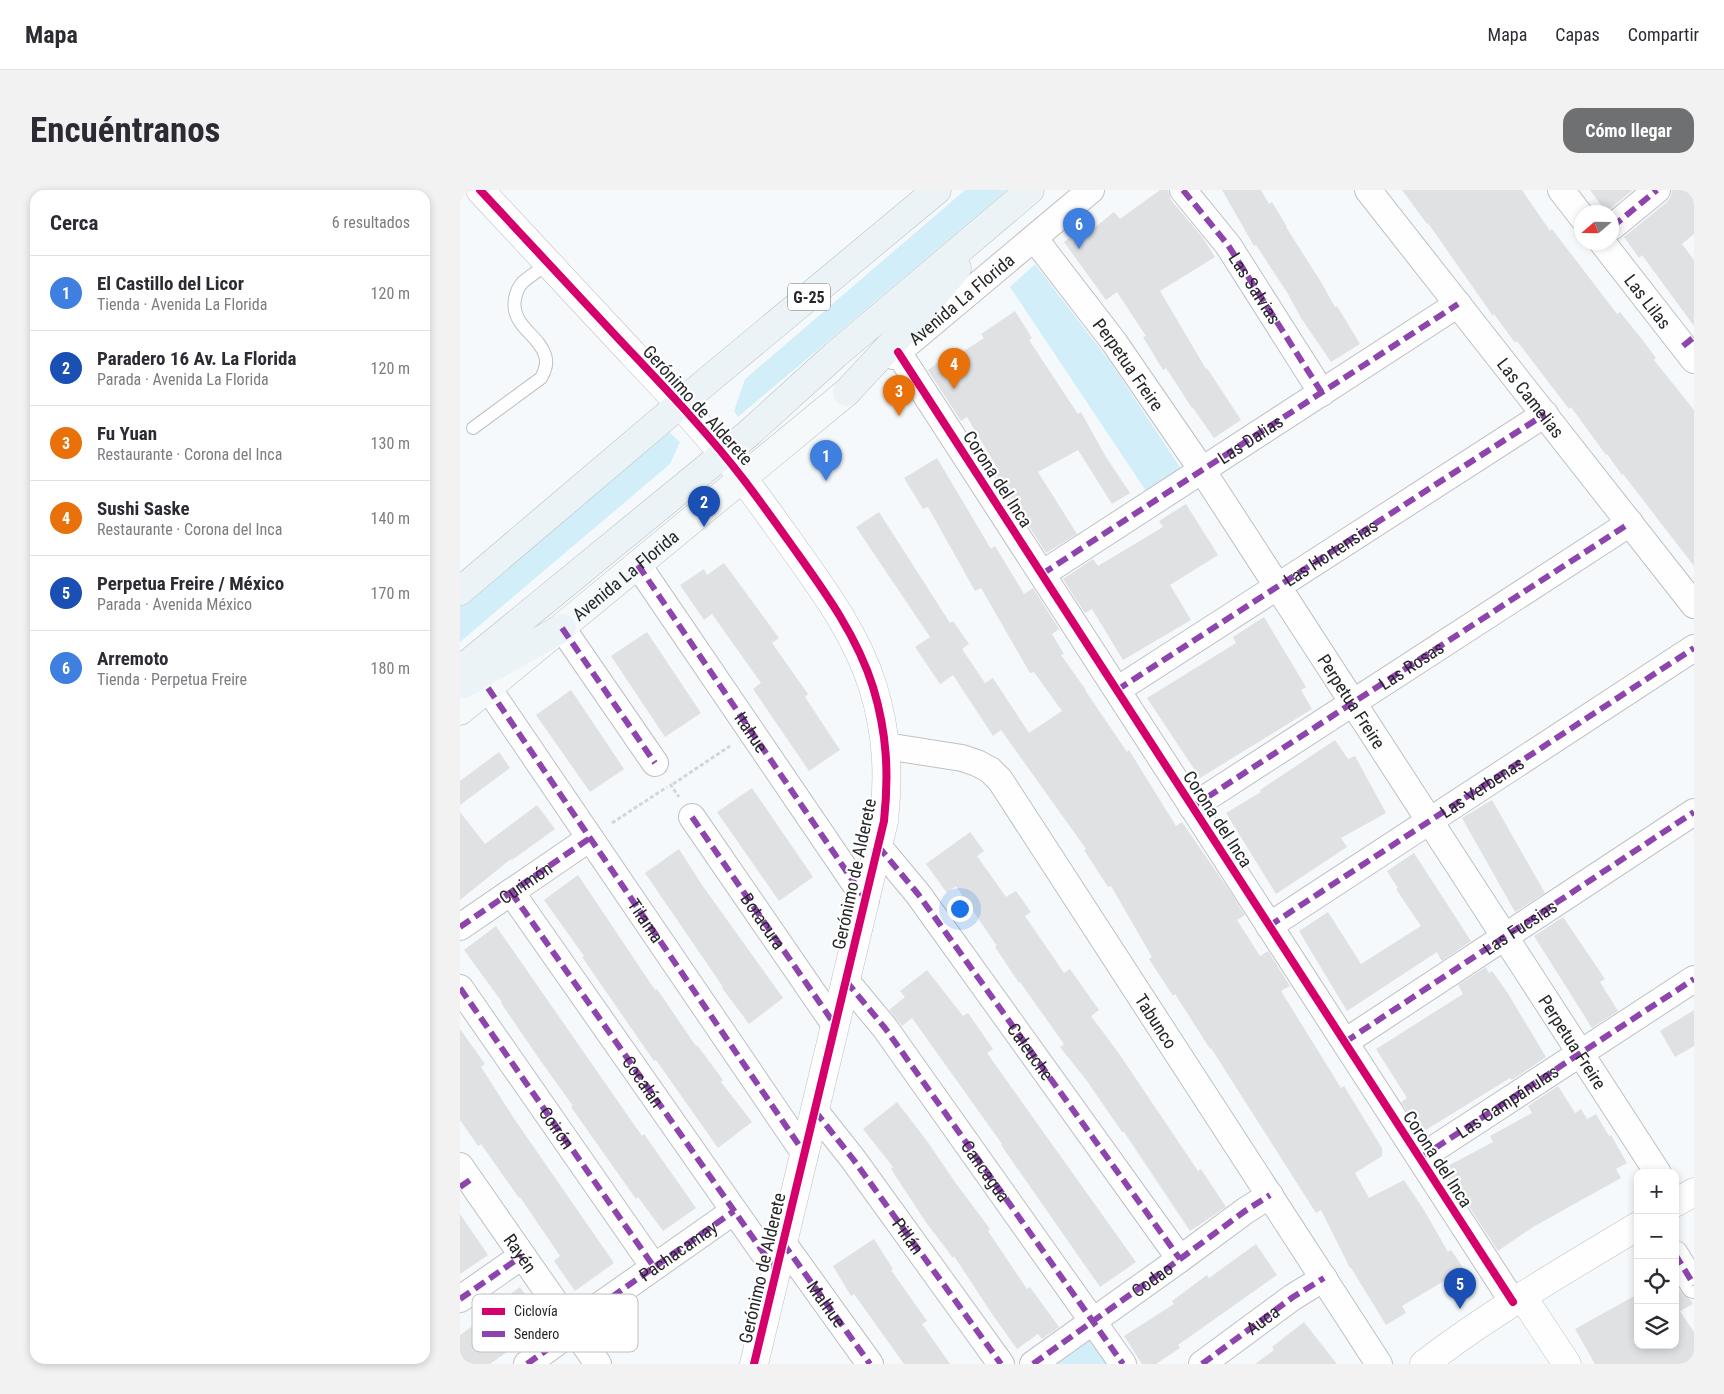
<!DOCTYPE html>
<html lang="es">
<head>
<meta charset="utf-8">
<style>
	:root { --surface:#fff; --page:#f2f2f3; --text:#2b2b33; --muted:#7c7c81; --line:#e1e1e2; --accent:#6f7072 }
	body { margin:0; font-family:"Roboto Condensed",sans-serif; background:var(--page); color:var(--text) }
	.controls { position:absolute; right:15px; bottom:15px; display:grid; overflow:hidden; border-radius:10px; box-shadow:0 2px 8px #0003 }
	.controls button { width:45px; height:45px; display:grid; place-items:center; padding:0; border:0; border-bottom:1px solid var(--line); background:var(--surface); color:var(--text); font:25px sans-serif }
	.compass { position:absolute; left:1114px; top:15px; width:45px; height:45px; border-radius:50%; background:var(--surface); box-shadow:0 2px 8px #0003; rotate:250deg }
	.you { position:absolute; left:499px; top:718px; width:18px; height:18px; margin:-12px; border:4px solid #fff; border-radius:50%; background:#1a73e8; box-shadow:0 0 0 8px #1a73e833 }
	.badge { display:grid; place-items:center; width:32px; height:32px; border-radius:50%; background:var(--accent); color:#fff; font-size:16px; font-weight:700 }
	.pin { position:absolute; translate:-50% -41px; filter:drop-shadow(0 1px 2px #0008) }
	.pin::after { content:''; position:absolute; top:26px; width:18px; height:15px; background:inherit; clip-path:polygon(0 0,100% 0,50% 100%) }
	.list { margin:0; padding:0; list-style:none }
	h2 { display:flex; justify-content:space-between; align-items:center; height:65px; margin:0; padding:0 20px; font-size:21px }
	h2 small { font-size:16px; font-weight:400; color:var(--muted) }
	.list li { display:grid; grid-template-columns:32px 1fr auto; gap:15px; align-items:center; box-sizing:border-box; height:75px; padding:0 20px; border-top:1px solid var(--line) }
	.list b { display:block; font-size:19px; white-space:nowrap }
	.list p { margin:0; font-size:16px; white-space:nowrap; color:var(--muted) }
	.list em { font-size:16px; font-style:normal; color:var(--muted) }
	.icon { flex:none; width:28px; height:28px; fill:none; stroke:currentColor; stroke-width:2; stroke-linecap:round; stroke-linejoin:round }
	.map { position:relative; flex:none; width:1234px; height:1174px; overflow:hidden; border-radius:15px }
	header { display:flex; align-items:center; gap:30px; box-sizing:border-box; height:70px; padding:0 25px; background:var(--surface); border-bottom:1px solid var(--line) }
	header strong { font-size:24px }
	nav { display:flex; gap:28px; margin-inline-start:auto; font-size:18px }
	.intro { display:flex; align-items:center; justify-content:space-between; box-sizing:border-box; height:120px; padding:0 30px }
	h1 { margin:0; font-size:35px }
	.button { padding:12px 22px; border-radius:15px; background:var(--accent); color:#fff; font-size:18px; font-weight:700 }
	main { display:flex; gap:30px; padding:0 30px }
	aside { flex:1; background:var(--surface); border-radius:15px; box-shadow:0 2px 8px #0003 }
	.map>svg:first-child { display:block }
</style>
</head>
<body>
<header>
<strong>Mapa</strong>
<nav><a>Mapa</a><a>Capas</a><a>Compartir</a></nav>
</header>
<div class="intro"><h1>Encuéntranos</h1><a class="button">Cómo llegar</a></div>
<main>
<aside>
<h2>Cerca<small>6 resultados</small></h2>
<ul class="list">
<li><span class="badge" style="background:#3f7fe0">1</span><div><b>El Castillo del Licor</b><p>Tienda · Avenida La Florida</p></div><em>120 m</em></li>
<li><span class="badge" style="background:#1a4fb4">2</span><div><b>Paradero 16 Av. La Florida</b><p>Parada · Avenida La Florida</p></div><em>120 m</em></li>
<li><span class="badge" style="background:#e8710a">3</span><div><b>Fu Yuan</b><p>Restaurante · Corona del Inca</p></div><em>130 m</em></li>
<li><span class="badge" style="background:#e8710a">4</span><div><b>Sushi Saske</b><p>Restaurante · Corona del Inca</p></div><em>140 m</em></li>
<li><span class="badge" style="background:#1a4fb4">5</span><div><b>Perpetua Freire / México</b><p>Parada · Avenida México</p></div><em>170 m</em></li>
<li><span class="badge" style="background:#3f7fe0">6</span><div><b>Arremoto</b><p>Tienda · Perpetua Freire</p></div><em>180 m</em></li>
</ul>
</aside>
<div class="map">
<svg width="1234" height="1174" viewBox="0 0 1234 1174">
	<rect width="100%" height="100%" fill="#f6f9fb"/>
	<g fill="#d2eff9">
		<path d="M505,0H547L278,227L274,221L285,189Z"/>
		<path d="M575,74L651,173L722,280L686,301L550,97Z"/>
		<path d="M209,242L220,252L210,274L0,452V412Z"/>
		<path d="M626,1146L656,1174H585Z"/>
	</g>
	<g fill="#dfe1e3">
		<path d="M700,0H708L711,10L743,48L755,67L700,101L746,179L747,178L781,230L754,248L733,218H732L706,178L703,180L683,147L686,146L657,102L646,110L604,52L630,33L634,38L654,22L660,29Z"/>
		<path d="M762,0H801L809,14L812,12L827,37H826L861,92L875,117L877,116L900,154L871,172L841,128L828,104L796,55L794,56Z"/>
		<path d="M942,0H1062L1090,41L1092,39L1157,124L1160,122L1181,148L1196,168L1194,170L1234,220V376L1163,284L1162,285L1147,264L1146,265L1111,217L1109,219L1057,151L1055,153L1034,124L1033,126L968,33L967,34Z"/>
		<path d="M1130,0H1173L1146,22Z"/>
		<path d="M1212,0H1234V44L1222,54L1234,70V136L1182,65L1179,68L1164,47L1207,12L1211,6Z"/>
		<path d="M555,121L572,148L569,150L618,224L621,222L646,267L670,303L652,314L618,260L578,282L617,344L586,363L535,283L539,281L507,227L501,231L468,180L487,166L490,170L524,148L521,144Z"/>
		<path d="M477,268L531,359L535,356L564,404L573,398L599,439L592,444L604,464L601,465L626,500H625L667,562L669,560L716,636L722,632L773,706L785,725L777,730L800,766L808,761L830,796L821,801L881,898L884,896L922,958V966L895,983L909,1008L944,990L964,1020L988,1062L991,1060L1004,1079L942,1116L946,1123L926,1135L891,1078H890L861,1020L856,1023L751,858L750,859L715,804L713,806L689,769L692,767L651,696L648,697L624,660L626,659L541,540L533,546L493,485L480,494L455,457L470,447L396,337L419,322L490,433L493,431L509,454L502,459L525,493L533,488L569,543L602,521L574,482L570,483L521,398L515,401L468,317L463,319L444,288Z"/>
		<path d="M726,314L758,365L710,395L731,430L663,470L632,419L625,423L603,389L633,369L638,376L703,337L699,331Z"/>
		<path d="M264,373L319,448L312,453L348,504L345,507L380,560L349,581L293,499L301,493L252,424L244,430L220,395L244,379L247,385Z"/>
		<path d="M804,427L846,497L841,500L852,519L740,588L687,508L776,453L773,447Z"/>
		<path d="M187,442L241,523L205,547L151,466Z"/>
		<path d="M111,500L164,579L130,602L76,525Z"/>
		<path d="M875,550L888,569L895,566L926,623L881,648L887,657L816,704L766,623L801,602L800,600Z"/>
		<path d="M39,562L50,578L0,615V591Z"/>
		<path d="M292,598L353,687L319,711L257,622Z"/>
		<path d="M1032,610L1085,703L1055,722L1002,628Z"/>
		<path d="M77,615L95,639L52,670L51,669L0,710V622L25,654Z"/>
		<path d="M510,642L524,661L517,666L546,707L556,701L571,722L565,726L604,783L610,779L639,820L631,826L660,865L738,981L741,979L766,1017L730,1041L664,942H662L627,891L600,857L604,854L560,792L559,793L535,757L537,756L496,696L487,703L466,674Z"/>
		<path d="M219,659L242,695L323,808L289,834L262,798L263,797L185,683Z"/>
		<path d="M954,663L1011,751L983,770H981L977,762L887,821L839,741L868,722L901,774L961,736L936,699L938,698L927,681Z"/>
		<path d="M118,685L195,800L197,799L236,856L237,855L263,890L261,892L292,932L258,958L196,870L194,871L122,767L124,766L84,710Z"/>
		<path d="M1103,727L1145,789L1140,792L1158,821L1132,838L1074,746Z"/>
		<path d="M36,736L182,946L184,944L236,1018L203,1041L178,1007L176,1009L111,917L113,916L80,870L41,813L42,812L4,760Z"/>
		<path d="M1026,777L1029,783L1032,781L1047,802L1086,867L1052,890L1050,888L961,943L941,912L947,908L916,859L1003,804L998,795Z"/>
		<path d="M467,780L503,826L508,823L533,859L527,863L676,1072L640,1097L541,955L542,954L452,828L442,836L429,820L445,807L440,801Z"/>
		<path d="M1234,820V856L1215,867L1200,841Z"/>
		<path d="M0,839L25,874L21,877L55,930L154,1073L115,1101L94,1071L100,1066L60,1007L59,1008L21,954L18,956L0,930Z"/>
		<path d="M1098,896L1115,923L1121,919L1127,929L1136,924L1149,946L1151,945L1167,973L1156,979L1161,988L1073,1037L1038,1061L984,978L1033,952L1030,946L1072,923L1068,916Z"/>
		<path d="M437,912L467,951L495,992L530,1039L528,1041L567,1099L570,1097L599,1137L582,1149L578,1144L557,1159L532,1124L494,1066L493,1068L465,1031L431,979L433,977L403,939Z"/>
		<path d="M0,1024L28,1065L0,1084Z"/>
		<path d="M414,1049L433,1079L431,1080L467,1131L462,1134L490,1174H444L394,1104L391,1106L373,1076Z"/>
		<path d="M796,1054L817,1085L718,1155L720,1158L696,1174H682L664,1146L714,1114L712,1111L747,1085L749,1088Z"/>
		<path d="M1215,1093L1222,1103L1230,1109L1233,1114L1220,1121L1234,1142V1169L1226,1174H1135L1115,1139L1178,1104V1155H1215Z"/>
		<path d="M60,1097L86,1134L30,1174H0V1145L28,1125L26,1122Z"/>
		<path d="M844,1132L877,1174H795L814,1160L812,1157Z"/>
	</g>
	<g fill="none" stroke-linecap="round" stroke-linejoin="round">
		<g stroke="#bec0c2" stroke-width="14">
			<path id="service" d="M13,238L81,188C85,181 88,174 85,165C79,145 50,135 55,109C56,103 59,96 63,92C71,85 81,79 89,73"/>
		</g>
		<g stroke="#bec0c2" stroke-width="28">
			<g id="minor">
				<path d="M723,0L768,55L862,203"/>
				<path id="s1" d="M908,0L1234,415"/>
				<path d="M1101,0L1122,27"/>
				<path d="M1152,37L1197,0"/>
				<path id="s2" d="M574,48L654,152L742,280L1198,983"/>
				<path id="s3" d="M1142,52L1234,170"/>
				<path d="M438,162L1053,1112"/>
				<path id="s4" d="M433,166L631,0"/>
				<path d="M178,375L406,710"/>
				<path id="s5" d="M582,384L998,114"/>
				<path d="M102,438L195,573"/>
				<path d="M28,498L345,964"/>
				<path id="s6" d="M657,500L1085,224"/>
				<path id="s7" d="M426,556L502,568L517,573L530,580L540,590L919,1174"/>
				<path id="s8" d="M732,617L1170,333"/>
				<path id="s9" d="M232,627L375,835"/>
				<path d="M418,656L458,704L720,1069"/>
				<path d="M51,702L317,1082"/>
				<path d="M809,736L1234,458"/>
				<path d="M0,737L130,648"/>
				<path d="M386,791L425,838L663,1174"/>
				<path d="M0,798L194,1077"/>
				<path id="s10" d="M885,852L1234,622"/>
				<path d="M355,921L393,969L541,1174"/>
				<path d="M960,968L1234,789"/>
				<path id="s11" d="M0,976L138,1174"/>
				<path d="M323,1053L410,1174"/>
				<path d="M1215,1064L1234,1095"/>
				<path d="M0,1109L62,1066"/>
				<path d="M67,1174L99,1151L129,1123L274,1021"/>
				<path id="s12" d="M573,1174L720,1069L785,1021L810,1005"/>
				<path d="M742,1174L833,1107L864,1088"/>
			</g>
		</g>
		<g stroke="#bec0c2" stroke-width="29">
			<g id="tertiary">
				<path d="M20,0C65,48 110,97 155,145C199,192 245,239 284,290C300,311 315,332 330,353C362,398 396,443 413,497C427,543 429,584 424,631L294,1174"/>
				<path d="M1215,1013L1234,1002"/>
				<path d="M1062,1106L1107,1174"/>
				<path d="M964,1174C1032,1122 1105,1080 1178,1036"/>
			</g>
		</g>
		<g stroke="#bec0c2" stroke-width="29">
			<g id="secondary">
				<path id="s13" d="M0,521L387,202"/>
			</g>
		</g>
		<g stroke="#b2bfc4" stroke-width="29">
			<g id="primary">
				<path d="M387,202L451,133L497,78"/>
				<path d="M0,401L246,192L477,0"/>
				<path d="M0,480L288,244L375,165L570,0"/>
				<path d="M3,494L102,438"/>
			</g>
		</g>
		<g stroke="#d5d5d6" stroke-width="3" stroke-dasharray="4 2.5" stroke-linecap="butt">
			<path d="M210,594L219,607"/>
			<path d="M213,594L270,556"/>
			<path d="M152,633L207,597"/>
		</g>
		<use href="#service" stroke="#fefefe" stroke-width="12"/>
		<use href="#minor" stroke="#fefefe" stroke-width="26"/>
		<use href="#tertiary" stroke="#fefefe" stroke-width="28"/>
		<use href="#secondary" stroke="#f5f9fa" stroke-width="28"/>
		<use href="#primary" stroke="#ecf3f6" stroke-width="28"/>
		<g stroke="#8e44ad" stroke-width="6" stroke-dasharray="12 6" stroke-linecap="butt">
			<path id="s14" d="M723,0L768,55L862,203"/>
			<path d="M1152,37L1197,0"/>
			<path d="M1223,156L1234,147"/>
			<path id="s15" d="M178,375L406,710"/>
			<path d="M582,384L998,114"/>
			<path d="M102,438L195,573"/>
			<path id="s16" d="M28,498L345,964"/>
			<path d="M657,500L1085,224"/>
			<path d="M732,617L1170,333"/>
			<path d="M232,627L375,835"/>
			<path id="s17" d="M418,656L458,704L720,1069"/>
			<path id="s18" d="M51,702L317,1082"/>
			<path id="s19" d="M809,736L1234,458"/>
			<path id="s20" d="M0,737L130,648"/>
			<path id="s21" d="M386,791L425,838L663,1174"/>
			<path id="s22" d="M0,798L194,1077"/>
			<path d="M885,852L1234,622"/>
			<path id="s23" d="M355,921L393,969L541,1174"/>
			<path id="s24" d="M960,968L1234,789"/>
			<path d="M0,997L10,990"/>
			<path id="s25" d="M323,1053L410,1174"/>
			<path d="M1215,1064L1234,1095"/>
			<path d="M0,1109L62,1066"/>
			<path id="s26" d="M67,1174L99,1151L129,1123L274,1021"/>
			<path d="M573,1174L720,1069L785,1021L810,1005"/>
			<path id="s27" d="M742,1174L833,1107L864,1088"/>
		</g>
		<g stroke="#fff" stroke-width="11">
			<g id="cycleway">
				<path d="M20,0C65,48 110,97 155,145C199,192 245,239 284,290C300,311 315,332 330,353C362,398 396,443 413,497C427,543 429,584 424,631L294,1174"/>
				<path d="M438,162L1053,1112"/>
			</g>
		</g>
		<use href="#cycleway" stroke="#d6006c" stroke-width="8"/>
	</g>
	<g text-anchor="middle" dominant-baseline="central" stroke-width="4.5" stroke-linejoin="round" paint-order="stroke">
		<rect fill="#fff" stroke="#676868" stroke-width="1" x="328" y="93.5" width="42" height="27" rx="4"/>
		<g font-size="16" font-weight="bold" fill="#262728">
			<text x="349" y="107">G-25</text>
		</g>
		<g font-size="18" fill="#262728" stroke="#fff">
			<text stroke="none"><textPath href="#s14" startOffset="122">Las Salvias</textPath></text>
			<text stroke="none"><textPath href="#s4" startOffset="89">Avenida La Florida</textPath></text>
			<text stroke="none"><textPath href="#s3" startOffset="75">Las Lilas</textPath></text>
			<text stroke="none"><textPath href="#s2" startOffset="158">Perpetua Freire</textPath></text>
			<text stroke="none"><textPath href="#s1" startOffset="264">Las Camelias</textPath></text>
			<text transform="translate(238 215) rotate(48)">Gerónimo de Alderete</text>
			<text stroke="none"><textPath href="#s5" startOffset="248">Las Dalias</textPath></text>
			<text transform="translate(538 289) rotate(57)">Corona del Inca</text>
			<text stroke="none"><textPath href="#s6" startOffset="254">Las Hortensias</textPath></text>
			<text stroke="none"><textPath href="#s13" startOffset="214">Avenida La Florida</textPath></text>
			<text stroke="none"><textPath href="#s8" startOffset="261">Las Rosas</textPath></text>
			<text stroke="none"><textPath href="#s2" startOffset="562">Perpetua Freire</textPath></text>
			<text stroke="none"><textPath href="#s15" startOffset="202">Itahue</textPath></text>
			<text stroke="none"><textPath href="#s19" startOffset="254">Las Verbenas</textPath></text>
			<text transform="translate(758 629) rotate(57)">Corona del Inca</text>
			<text transform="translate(394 684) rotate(-78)">Gerónimo de Alderete</text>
			<text stroke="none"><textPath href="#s20" startOffset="79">Curimón</textPath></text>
			<text stroke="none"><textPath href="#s16" startOffset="281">Tilama</textPath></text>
			<text stroke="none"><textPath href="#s9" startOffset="126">Botacura</textPath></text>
			<text stroke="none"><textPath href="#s10" startOffset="209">Las Fucsias</textPath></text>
			<text stroke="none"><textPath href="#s7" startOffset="409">Tabunco</textPath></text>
			<text stroke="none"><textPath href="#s2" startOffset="968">Perpetua Freire</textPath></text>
			<text stroke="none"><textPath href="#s17" startOffset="256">Caleuche</textPath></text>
			<text stroke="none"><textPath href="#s18" startOffset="231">Cocalán</textPath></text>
			<text stroke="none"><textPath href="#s24" startOffset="104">Las Campánulas</textPath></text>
			<text stroke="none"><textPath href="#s22" startOffset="170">Coirón</textPath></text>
			<text transform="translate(978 969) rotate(57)">Corona del Inca</text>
			<text stroke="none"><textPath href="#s21" startOffset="236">Cancagua</textPath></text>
			<text stroke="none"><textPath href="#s23" startOffset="156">Pillán</textPath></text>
			<text stroke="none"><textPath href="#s26" startOffset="189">Pachacamay</textPath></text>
			<text stroke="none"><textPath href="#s11" startOffset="106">Rayén</textPath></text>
			<text transform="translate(302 1078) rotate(-77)">Gerónimo de Alderete</text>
			<text stroke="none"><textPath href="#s12" startOffset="146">Codao</textPath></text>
			<text stroke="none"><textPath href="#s25" startOffset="75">Malhue</textPath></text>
			<text stroke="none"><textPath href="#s27" startOffset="75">Auca</textPath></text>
		</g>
	</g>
	<rect x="12" y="1104" width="166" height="58" rx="8" fill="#fff" stroke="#bebebe" stroke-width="1"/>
	<rect x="22" y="1118" width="23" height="7" fill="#d6006c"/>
	<rect x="22" y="1141" width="23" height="6" fill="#8e44ad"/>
	<g font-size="14" fill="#262728">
		<text x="54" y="1126">Ciclovía</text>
		<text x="54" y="1149">Sendero</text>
	</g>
</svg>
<div class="controls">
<button>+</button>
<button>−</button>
<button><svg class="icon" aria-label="locate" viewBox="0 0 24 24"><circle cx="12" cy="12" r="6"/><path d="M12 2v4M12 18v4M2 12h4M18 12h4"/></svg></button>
<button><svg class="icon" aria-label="layers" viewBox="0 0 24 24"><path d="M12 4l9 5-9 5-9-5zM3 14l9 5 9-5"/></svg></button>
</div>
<svg class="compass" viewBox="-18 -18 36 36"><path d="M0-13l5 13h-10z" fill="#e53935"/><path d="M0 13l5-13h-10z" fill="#7c7c81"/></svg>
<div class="you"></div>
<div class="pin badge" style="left:366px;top:291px;background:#3f7fe0">1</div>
<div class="pin badge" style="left:244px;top:337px;background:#1a4fb4">2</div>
<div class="pin badge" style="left:439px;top:226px;background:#e8710a">3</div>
<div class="pin badge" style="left:494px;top:199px;background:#e8710a">4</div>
<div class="pin badge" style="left:1000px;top:1119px;background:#1a4fb4">5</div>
<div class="pin badge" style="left:619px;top:59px;background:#3f7fe0">6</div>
</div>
</main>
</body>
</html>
